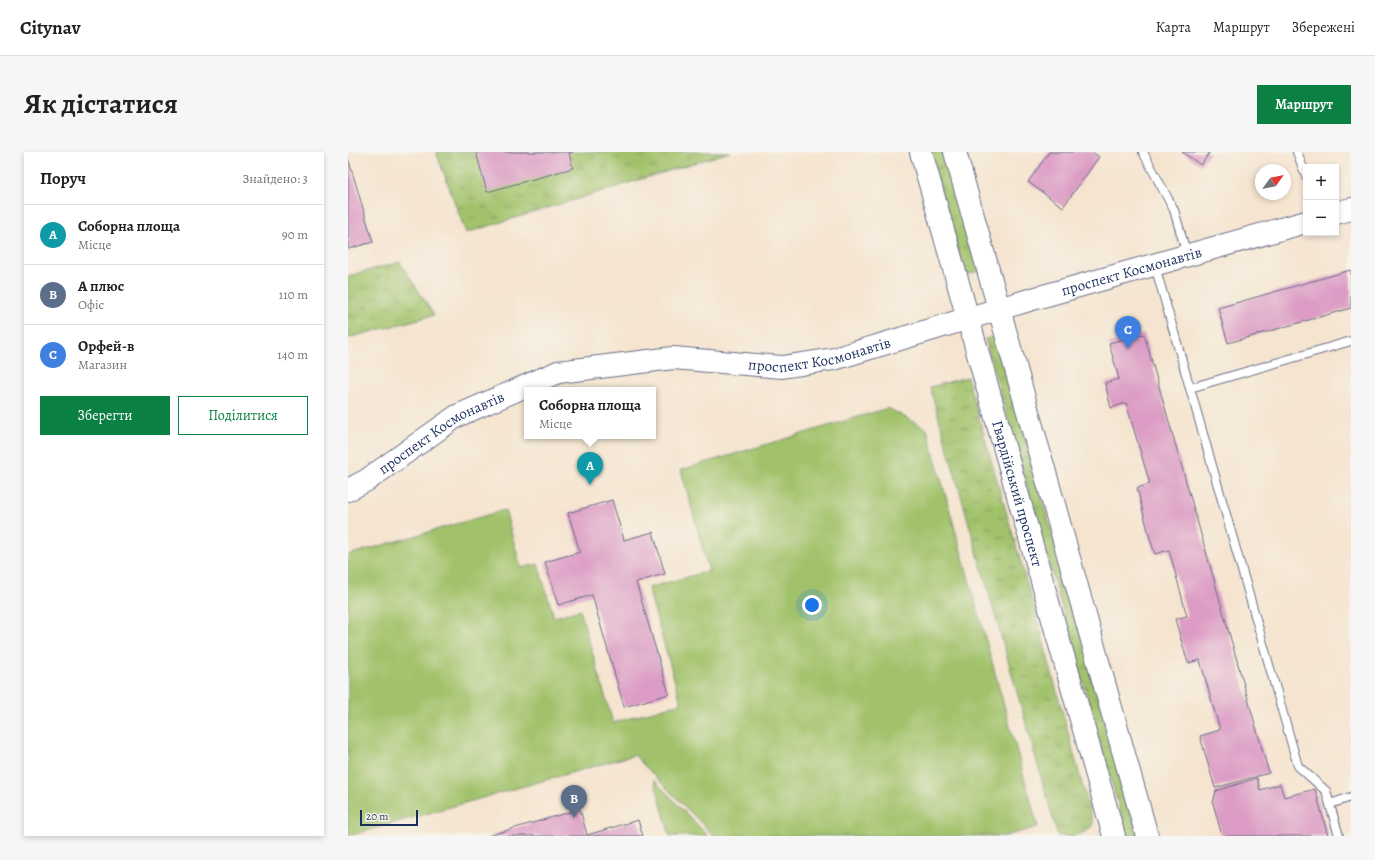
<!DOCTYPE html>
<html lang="uk">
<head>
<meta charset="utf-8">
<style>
	:root { --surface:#fff; --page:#f6f6f6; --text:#202124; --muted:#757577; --line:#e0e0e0; --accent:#0b8043 }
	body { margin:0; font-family:Alegreya,serif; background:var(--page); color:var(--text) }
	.controls { position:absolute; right:12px; top:12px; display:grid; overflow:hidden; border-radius:0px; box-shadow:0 2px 6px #0003 }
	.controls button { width:36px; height:36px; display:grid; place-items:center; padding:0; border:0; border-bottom:1px solid var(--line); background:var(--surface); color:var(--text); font:20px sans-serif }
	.compass { position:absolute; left:907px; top:12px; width:36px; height:36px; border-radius:50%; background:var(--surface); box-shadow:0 2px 6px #0003; rotate:57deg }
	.scale { position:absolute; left:12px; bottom:10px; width:58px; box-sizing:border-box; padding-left:4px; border:2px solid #1b2f5e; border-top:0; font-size:11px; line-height:14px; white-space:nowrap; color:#1b2f5e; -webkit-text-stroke:3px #f7f3e8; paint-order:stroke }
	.you { position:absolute; left:464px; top:453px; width:14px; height:14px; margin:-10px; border:3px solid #fff; border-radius:50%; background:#1a73e8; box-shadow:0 0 0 6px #1a73e833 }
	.badge { display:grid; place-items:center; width:26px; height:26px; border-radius:50%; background:var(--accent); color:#fff; font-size:13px; font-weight:700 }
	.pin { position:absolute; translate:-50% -33px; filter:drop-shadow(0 1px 2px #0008) }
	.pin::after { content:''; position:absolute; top:21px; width:14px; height:12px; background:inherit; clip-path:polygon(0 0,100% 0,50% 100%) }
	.popup { position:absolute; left:176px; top:235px; width:132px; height:52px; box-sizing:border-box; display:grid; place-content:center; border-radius:0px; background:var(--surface); filter:drop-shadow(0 1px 3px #0005); font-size:13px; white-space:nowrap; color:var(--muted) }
	.popup b { font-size:15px; color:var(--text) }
	.popup::after { content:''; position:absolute; left:50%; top:100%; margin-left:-8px; border:8px solid transparent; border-top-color:var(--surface) }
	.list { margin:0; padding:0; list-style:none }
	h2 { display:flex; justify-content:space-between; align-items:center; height:52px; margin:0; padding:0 16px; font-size:17px }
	h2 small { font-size:13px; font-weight:400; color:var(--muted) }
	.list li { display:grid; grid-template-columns:26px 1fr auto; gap:12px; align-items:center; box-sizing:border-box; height:60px; padding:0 16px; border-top:1px solid var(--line) }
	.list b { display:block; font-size:15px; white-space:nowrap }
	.list p { margin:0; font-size:13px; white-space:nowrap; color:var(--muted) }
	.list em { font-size:13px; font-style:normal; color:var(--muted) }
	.actions { display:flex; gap:8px; padding:12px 16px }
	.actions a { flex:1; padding:9px 0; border:1px solid var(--accent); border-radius:0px; text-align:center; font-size:14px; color:var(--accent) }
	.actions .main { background:var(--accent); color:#fff }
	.map { position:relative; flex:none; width:1003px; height:684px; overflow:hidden; border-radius:0px }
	header { display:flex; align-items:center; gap:24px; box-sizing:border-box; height:56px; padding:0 20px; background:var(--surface); border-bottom:1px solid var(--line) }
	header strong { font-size:19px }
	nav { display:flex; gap:22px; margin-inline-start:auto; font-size:14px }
	.intro { display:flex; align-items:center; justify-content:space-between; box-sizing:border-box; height:96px; padding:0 24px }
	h1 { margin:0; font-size:28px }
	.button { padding:10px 18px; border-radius:0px; background:var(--accent); color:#fff; font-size:14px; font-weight:700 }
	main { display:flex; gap:24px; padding:0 24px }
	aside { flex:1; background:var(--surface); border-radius:0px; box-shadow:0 2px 6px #0003 }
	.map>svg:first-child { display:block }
</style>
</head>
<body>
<header>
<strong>Citynav</strong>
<nav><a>Карта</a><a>Маршрут</a><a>Збережені</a></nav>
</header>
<div class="intro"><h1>Як дістатися</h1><a class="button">Маршрут</a></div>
<main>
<aside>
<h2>Поруч<small>Знайдено: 3</small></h2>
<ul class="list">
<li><span class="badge" style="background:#0f9aa8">A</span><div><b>Соборна площа</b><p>Місце</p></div><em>90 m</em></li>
<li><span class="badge" style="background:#5c6f8a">B</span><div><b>А плюс</b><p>Офіс</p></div><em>110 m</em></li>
<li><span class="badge" style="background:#3f7fe0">C</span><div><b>Орфей-в</b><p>Магазин</p></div><em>140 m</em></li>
</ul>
<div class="actions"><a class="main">Зберегти</a><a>Поділитися</a></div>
</aside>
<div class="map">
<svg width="1003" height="684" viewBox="0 0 1003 684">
	<defs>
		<pattern id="grass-tufts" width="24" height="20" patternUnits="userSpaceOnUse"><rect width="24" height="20" fill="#a1c26b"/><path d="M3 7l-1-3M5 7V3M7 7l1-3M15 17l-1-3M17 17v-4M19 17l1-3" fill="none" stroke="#829e5b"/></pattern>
	</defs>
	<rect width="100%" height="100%" fill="#f7f3e8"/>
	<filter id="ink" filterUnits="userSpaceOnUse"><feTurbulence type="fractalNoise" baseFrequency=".025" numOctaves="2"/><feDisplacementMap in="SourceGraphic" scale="8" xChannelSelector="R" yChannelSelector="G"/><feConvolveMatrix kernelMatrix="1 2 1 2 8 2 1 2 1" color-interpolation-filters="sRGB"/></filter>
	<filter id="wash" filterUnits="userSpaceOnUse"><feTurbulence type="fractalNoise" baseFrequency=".012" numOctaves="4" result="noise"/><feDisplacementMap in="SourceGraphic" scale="16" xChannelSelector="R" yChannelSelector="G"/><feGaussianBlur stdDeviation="0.9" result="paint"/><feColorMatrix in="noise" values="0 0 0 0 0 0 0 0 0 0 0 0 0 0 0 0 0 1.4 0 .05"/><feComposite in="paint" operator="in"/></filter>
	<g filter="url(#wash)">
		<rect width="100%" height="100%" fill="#f5e4cf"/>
		<g fill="url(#grass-tufts)" stroke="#5e7864">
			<path d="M88,0H382L118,81Z"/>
			<path d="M582,0H597L631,119L617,123Z"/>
			<path d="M52,110L86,163L0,186V124Z"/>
			<path d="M648,184L790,684H779L637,187Z"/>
			<path d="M619,225L685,452L745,672C737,684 724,684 710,684L582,235Z"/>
		</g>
		<g fill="#a1c26b" stroke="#5e7864">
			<path d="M540,256L579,277L690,675L657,684H366L286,603L0,684V403L157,358L173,416L190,412L206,465L232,458L265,571L333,551L300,436L361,419L333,318Z"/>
			<path d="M306,628L360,684H322Z"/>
		</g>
		<g id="blocks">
			<g fill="#dc9cc5">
				<path d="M128,0H225L221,1L225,16L139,40Z"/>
				<path d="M701,0H744L751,5L715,55L680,30Z"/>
				<path d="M834,0H862L853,13Z"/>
				<path d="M0,6L25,90L0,97Z"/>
				<path d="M1003,118V156L880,191L870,156Z"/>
				<path d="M796,182L921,621L867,636L852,584L872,578L852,508L840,511L827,467L839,464L821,398L807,402L801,383L789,336L802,332L778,251L763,256L757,231L771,227L761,191Z"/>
				<path d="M264,348L276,388L305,380L317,422L288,430L321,542L276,555L244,443L210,453L197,410L232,400L220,361Z"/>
				<path d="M909,626L912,638L932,632L936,645L967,637L980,684H874L865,651L868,639Z"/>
				<path d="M232,657L239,683L290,668L295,684H140Z"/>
			</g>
		</g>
	</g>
	<g filter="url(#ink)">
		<use href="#blocks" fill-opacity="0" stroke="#676e86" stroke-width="1"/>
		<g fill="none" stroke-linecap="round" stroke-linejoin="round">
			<g stroke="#676e86" stroke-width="10">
				<g id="lane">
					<path d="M795,0L826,58L839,103"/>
					<path d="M949,0L958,24"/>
					<path d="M807,114L950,614L978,639L991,684"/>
					<path d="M842,236L1003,189"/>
					<path d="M982,652L1003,645"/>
				</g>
			</g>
			<g stroke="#676e86" stroke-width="24">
				<g id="secondary">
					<path id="s1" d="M573,0L766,684"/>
					<path d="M607,0L799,684"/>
					<path d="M988,61L1003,57"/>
					<path id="s2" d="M0,338L19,328L109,264L210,220L325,206L434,215L486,207L681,148L958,70"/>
				</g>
			</g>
			<use href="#lane" stroke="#fff" stroke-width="8"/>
			<use href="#secondary" stroke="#fff" stroke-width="22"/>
		</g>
	</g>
	<g text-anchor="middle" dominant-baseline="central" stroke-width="3.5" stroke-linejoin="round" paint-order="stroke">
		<g font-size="15" fill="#1b2f5e" stroke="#f7f3e8">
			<text stroke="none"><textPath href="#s2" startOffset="830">проспект Космонавтів</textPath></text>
			<text stroke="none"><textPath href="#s2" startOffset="506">проспект Космонавтів</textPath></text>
			<text stroke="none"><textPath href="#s2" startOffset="110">проспект Космонавтів</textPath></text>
			<text stroke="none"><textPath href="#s1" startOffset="355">Гвардійський проспект</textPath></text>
		</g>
	</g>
</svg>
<div class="controls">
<button>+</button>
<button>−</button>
</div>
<svg class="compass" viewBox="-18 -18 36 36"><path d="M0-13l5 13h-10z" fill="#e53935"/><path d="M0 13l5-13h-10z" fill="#757577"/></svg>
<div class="scale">20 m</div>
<div class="you"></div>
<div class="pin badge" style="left:242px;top:333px;background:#0f9aa8">A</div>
<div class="popup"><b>Соборна площа</b>Місце</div>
<div class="pin badge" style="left:226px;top:666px;background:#5c6f8a">B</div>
<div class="pin badge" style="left:780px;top:197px;background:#3f7fe0">C</div>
</div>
</main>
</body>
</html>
